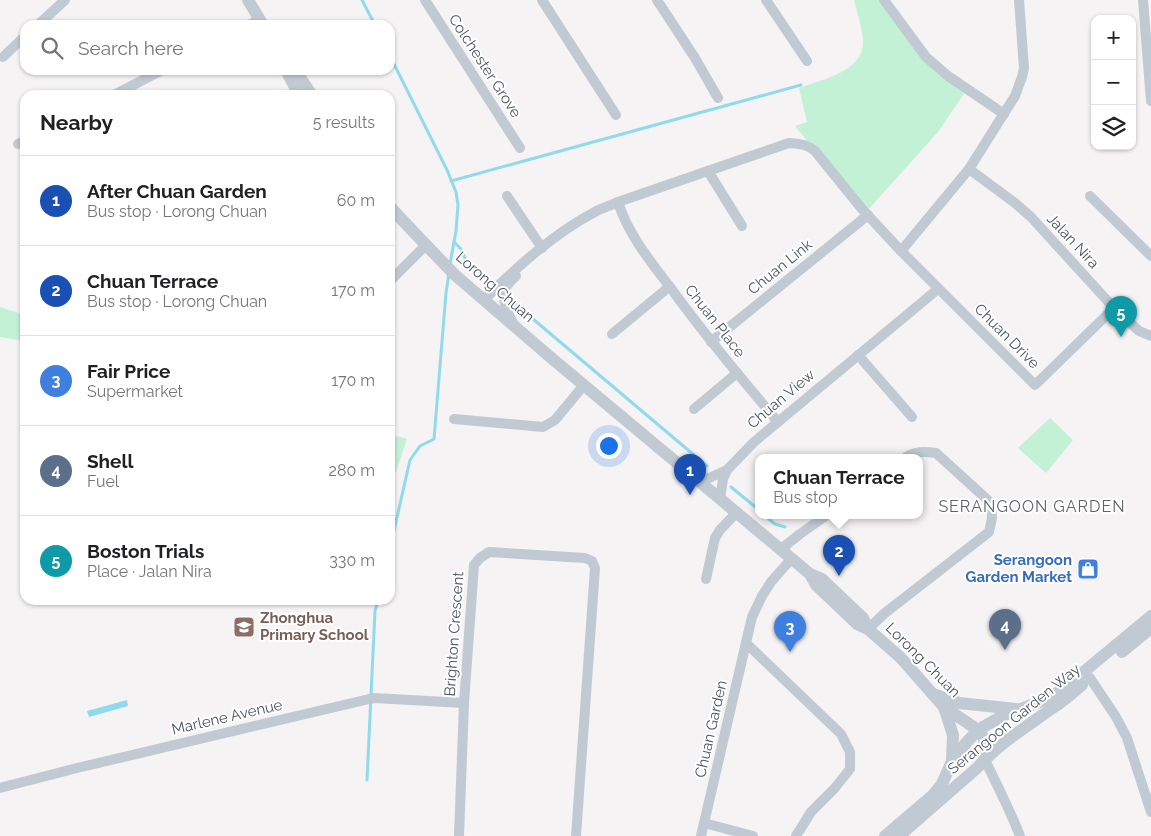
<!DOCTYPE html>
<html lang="en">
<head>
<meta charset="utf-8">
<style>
	:root { --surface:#fff; --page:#f2f2f2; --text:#202124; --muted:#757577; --line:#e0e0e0; --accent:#111827 }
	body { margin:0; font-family:Raleway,sans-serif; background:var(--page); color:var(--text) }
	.controls { position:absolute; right:15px; top:15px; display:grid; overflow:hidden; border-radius:10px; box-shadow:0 1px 4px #0004 }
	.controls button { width:45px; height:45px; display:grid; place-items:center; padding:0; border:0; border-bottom:1px solid var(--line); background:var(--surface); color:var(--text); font:25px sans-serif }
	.you { position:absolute; left:608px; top:445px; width:18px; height:18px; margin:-12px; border:4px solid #fff; border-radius:50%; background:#1a73e8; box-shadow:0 0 0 8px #1a73e833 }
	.badge { display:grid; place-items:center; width:32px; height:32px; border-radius:50%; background:var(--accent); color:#fff; font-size:16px; font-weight:700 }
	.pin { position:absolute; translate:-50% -41px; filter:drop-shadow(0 1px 2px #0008) }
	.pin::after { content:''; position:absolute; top:26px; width:18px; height:15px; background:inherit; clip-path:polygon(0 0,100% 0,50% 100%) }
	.popup { position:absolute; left:755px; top:454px; width:168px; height:65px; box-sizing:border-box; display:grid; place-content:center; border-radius:10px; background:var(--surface); filter:drop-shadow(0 1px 4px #0005); font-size:16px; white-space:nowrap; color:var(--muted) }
	.popup b { font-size:19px; color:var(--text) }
	.popup::after { content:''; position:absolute; left:50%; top:100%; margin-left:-10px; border:10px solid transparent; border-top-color:var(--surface) }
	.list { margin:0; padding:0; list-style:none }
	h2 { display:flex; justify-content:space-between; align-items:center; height:65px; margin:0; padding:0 20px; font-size:21px }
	h2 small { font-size:16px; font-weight:400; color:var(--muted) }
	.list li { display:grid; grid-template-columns:32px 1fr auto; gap:15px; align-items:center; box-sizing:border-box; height:90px; padding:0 20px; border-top:1px solid var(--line) }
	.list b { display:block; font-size:19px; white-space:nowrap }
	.list p { margin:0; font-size:16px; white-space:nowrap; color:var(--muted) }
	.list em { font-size:16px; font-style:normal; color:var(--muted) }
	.icon { flex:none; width:28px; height:28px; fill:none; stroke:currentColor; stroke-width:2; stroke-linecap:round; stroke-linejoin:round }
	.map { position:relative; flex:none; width:1151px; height:836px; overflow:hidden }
	.search { position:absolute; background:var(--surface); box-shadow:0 1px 4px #0004; left:20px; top:20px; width:375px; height:55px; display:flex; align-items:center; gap:12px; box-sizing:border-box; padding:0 18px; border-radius:15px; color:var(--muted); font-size:19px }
	.panel { position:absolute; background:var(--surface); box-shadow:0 1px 4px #0004; left:20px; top:90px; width:375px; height:515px; border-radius:15px }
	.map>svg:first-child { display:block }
</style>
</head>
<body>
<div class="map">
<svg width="1151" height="836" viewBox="0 0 1151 836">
	<rect width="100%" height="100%" fill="#f5f3f3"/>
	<g fill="#c3f1d5">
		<path d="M854,0H882L916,51L967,89L938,132L866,212L795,126L807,122L799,88C821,80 864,71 863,42C863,29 857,13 854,0Z"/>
		<path d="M0,307L25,315V341L0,337Z"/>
		<path d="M1050,418L1073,440L1046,473L1018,448Z"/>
		<path d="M390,434L407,439L396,472L390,470Z"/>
	</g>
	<path fill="#90daee" d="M127,700L128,706L89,717L87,711Z"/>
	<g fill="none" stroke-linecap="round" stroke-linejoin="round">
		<g stroke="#90daee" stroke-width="3">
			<path d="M362,0L375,25"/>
			<path d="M390,56L447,170L456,192L458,205L456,231L450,264"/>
			<path d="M451,181L801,85"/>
			<path d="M454,242L461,249L465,258L486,279"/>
			<path d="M509,295L510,298L514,303L707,466"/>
			<path d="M731,487L759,510"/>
			<path d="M764,515L775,524L785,527"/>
			<path d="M390,548L410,460L420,446L434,439L446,293L449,273"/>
			<path d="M367,780L375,611L378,600"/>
		</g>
		<g stroke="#c1cad2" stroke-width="10">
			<path d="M425,0L520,148"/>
			<path d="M542,0L616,115"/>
			<path d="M657,0L695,58L718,98"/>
			<path d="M766,0L807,61"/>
			<path d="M884,0L926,57L948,76L1004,114"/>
			<path d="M1143,0L1151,101"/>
			<path d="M38,25L65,0"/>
			<path d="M249,25L260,19"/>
			<path d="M3,57L25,36"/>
			<path d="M114,95L162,70"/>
			<path d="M18,144L25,140"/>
			<path d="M969,169L1015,203L1031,217L1114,308L1139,331L1151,336"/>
			<path d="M708,171L742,226"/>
			<path d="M507,196L542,248"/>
			<path d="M1090,196L1151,256"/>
			<path d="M618,202C628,234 650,261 670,287C704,334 741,378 778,422"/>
			<path d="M901,251L969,169L1015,96L1022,77L1024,68L1019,0"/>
			<path d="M390,281L426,245"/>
			<path d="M484,300C514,269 555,233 593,213C601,208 610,206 618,202L789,143C800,144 807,144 815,151L862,209L901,251L1035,385L1114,308"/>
			<path d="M513,323C509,314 502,302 504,292C505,286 512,280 516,276"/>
			<path d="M612,334L669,287"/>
			<path d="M711,342L868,215"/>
			<path d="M858,355L912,417"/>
			<path d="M694,409L737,373"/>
			<path d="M454,419L543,427L555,420L584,385"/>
			<path d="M700,482L727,470"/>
			<path d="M720,499L723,479L727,470L754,442L938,289"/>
			<path d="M781,549L800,534L827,515"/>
			<path d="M706,579L715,538L720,530L737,512"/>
			<path d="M868,629L885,613L989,532L992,518L991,503L936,453C925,451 915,451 906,457"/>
			<path d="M746,643L841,734L850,752V769L834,789L811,812L796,836"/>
			<path d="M1090,678L1116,717L1127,738L1151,812"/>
			<path d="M985,760C997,785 1010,810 1020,836"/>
			<path d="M0,788L77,768L365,700L374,698L464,703"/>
			<path d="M704,823L753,836"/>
			<path d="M459,836L464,703L474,565L480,558L489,552L585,558L592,561L595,568L576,836"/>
			<path d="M701,836L752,617L762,596L771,582L792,558"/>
		</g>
		<g stroke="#c1cad2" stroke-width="12">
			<path d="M248,0L263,25"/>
			<path d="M286,70L299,95"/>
			<path d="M295,70L312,95"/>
			<path d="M390,207L426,245L455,275L549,356L810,574L822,579L863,618L868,629"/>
			<path d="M810,574L816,585L857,624L868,629L901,658L944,707L978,730L984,738L985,760"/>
			<path d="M1122,652L1151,628"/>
			<path d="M933,694L959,703L1016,709"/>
			<path d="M944,707L953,735L952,761"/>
			<path d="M885,836L933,795L942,784L952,761L966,743L978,730L1004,715L1040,702L1051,697L1063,689L1151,616"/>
			<path d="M899,836L977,768C998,744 1029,725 1054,707C1064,701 1073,692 1082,685"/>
		</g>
	</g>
	<defs>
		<g id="shop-square" transform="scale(1.125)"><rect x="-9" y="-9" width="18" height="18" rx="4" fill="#3f7fe0" stroke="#fff"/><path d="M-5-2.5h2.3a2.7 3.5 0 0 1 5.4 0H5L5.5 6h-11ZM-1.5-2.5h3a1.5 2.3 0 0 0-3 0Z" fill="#fff"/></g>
		<g id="school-square" transform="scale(1.125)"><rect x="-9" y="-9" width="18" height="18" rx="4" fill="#8d6e63" stroke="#fff"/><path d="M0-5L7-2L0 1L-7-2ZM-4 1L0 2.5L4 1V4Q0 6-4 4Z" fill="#fff"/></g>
	</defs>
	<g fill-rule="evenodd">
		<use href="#shop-square" x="1088" y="569"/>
		<use href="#school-square" x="244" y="627"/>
	</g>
	<g text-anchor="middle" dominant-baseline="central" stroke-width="4" stroke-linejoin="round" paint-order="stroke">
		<g font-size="15" fill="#4a5661" stroke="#fff">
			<text transform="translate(485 66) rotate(57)">Colchester Grove</text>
			<text transform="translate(1073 241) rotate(47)">Jalan Nira</text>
			<text transform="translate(780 267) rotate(-39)">Chuan Link</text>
			<text transform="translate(495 287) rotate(41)">Lorong Chuan</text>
			<text transform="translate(715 321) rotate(52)">Chuan Place</text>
			<text transform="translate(1007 336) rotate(45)">Chuan Drive</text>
			<text transform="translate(781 399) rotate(-40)">Chuan View</text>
			<text transform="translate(454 634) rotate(-86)">Brighton Crescent</text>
			<text transform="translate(923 660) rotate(45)">Lorong Chuan</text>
			<text transform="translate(227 717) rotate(-13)">Marlene Avenue</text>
			<text transform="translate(1014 719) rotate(-39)">Serangoon Garden Way</text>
			<text transform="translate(711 729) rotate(-77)">Chuan Garden</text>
		</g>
		<g font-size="15" font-weight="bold" fill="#366cbe" stroke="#fff" text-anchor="end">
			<text x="1072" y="560">Serangoon<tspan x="1072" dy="17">Garden Market</tspan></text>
		</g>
		<g font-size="15" font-weight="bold" fill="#785e54" stroke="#fff" text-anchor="start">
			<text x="260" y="618">Zhonghua<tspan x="260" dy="17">Primary School</tspan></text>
		</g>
		<g font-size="16" letter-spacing="1" fill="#5f6368" stroke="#fff">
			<text x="1032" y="506">SERANGOON GARDEN</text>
		</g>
	</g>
</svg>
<div class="controls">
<button>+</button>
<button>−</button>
<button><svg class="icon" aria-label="layers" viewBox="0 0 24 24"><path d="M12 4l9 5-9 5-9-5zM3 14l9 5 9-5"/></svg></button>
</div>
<div class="you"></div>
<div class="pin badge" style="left:690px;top:495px;background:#1a4fb4">1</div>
<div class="pin badge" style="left:839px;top:576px;background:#1a4fb4">2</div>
<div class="popup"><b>Chuan Terrace</b>Bus stop</div>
<div class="pin badge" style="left:790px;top:652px;background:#3f7fe0">3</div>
<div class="pin badge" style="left:1005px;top:650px;background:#5c6f8a">4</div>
<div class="pin badge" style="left:1121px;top:337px;background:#0f9aa8">5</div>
<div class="search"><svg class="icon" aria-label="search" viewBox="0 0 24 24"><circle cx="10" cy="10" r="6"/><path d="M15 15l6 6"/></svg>Search here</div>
<section class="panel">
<h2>Nearby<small>5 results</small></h2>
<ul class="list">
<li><span class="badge" style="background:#1a4fb4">1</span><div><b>After Chuan Garden</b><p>Bus stop · Lorong Chuan</p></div><em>60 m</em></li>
<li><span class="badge" style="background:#1a4fb4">2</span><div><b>Chuan Terrace</b><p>Bus stop · Lorong Chuan</p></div><em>170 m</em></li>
<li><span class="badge" style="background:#3f7fe0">3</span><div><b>Fair Price</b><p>Supermarket</p></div><em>170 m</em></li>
<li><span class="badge" style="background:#5c6f8a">4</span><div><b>Shell</b><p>Fuel</p></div><em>280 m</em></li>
<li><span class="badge" style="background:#0f9aa8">5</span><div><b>Boston Trials</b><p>Place · Jalan Nira</p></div><em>330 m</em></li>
</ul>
</section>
</div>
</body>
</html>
